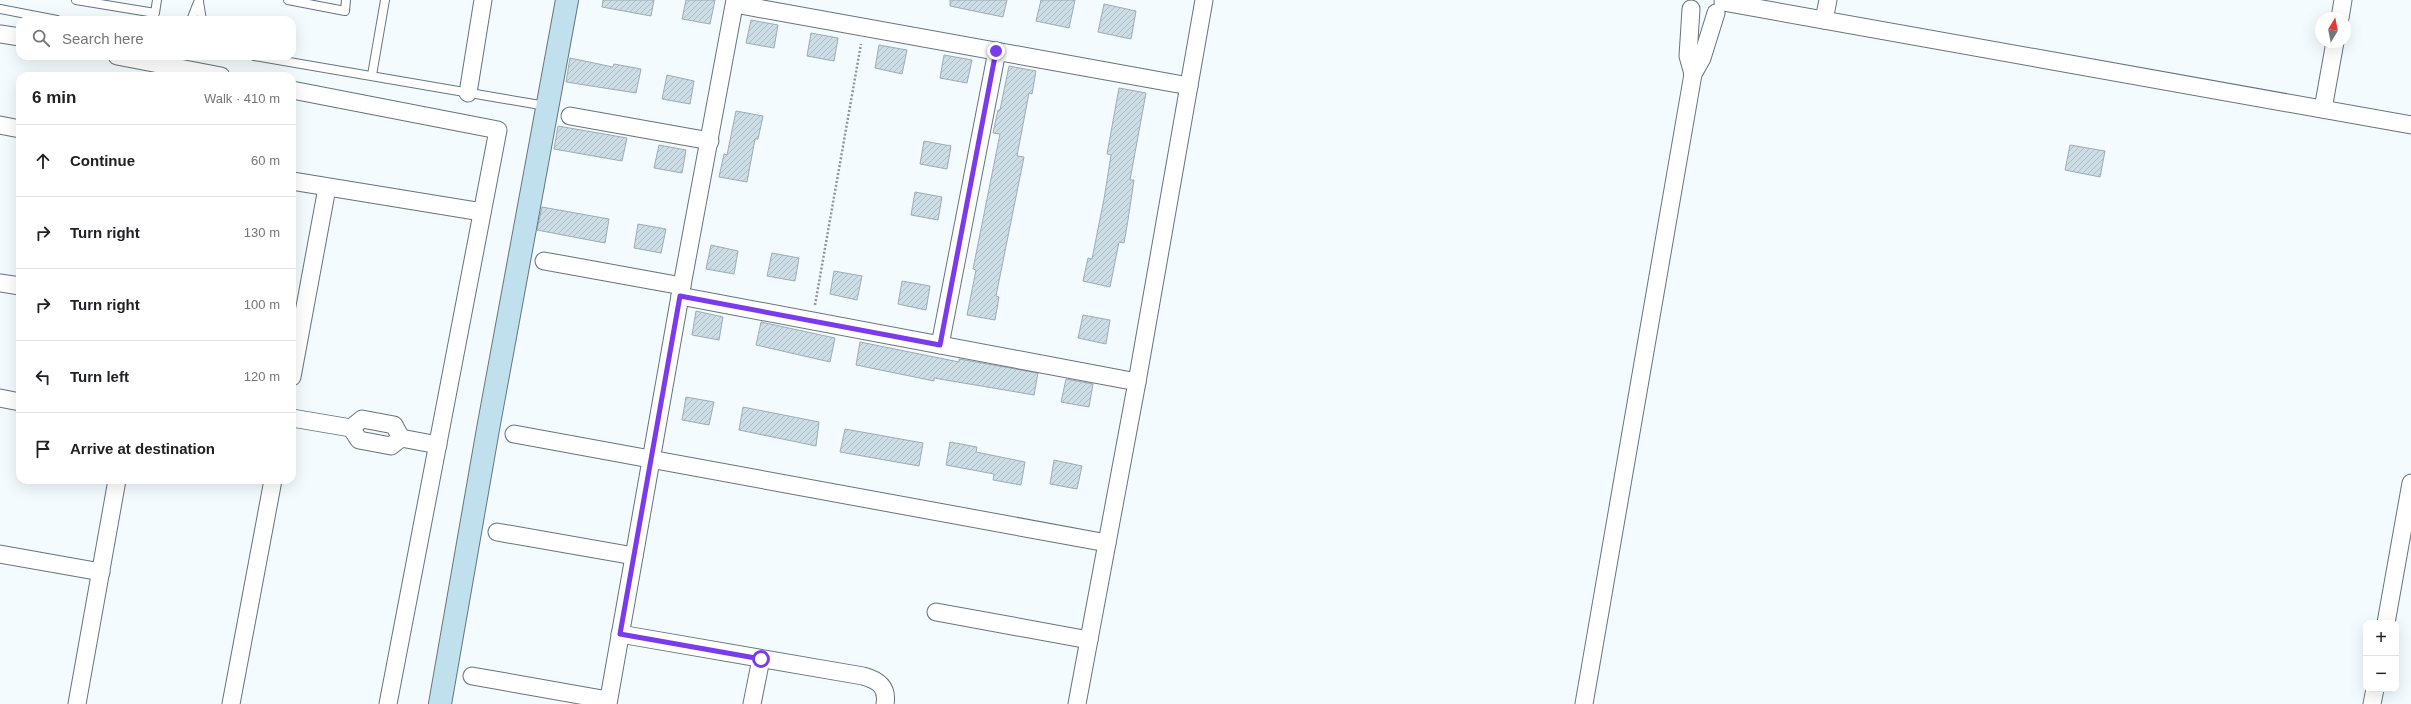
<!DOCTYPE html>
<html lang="en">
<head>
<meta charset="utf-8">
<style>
	:root { --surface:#fff; --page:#f6f6f6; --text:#202124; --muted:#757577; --line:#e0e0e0 }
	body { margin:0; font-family:Arial,sans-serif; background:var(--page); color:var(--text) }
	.controls { position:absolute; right:12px; bottom:12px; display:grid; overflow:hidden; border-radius:8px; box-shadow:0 4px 16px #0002 }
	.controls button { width:36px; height:36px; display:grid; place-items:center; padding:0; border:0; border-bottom:1px solid var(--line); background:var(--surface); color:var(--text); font:20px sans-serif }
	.compass { position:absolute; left:2315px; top:12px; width:36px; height:36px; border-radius:50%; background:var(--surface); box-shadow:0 4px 16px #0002; rotate:10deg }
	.stop { position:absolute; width:12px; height:12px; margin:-9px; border:3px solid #7c3aed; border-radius:50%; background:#fff }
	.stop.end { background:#7c3aed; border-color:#fff; box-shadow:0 1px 4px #0008 }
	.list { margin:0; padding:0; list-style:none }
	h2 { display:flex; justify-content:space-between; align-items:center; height:52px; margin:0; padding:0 16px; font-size:17px }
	h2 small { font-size:13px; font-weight:400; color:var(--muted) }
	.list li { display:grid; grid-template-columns:26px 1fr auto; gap:12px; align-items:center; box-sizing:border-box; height:72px; padding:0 16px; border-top:1px solid var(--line) }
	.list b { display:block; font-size:15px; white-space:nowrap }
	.list em { font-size:13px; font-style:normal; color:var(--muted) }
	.icon { flex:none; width:22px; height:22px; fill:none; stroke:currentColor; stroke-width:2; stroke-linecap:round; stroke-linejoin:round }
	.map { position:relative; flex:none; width:2411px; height:704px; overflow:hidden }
	.search { position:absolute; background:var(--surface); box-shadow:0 4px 16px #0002; left:16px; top:16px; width:280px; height:44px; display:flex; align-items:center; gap:10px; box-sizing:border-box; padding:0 14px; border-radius:12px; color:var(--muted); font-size:15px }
	.panel { position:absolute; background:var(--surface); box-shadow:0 4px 16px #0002; left:16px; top:72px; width:280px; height:412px; border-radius:12px }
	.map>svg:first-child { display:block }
</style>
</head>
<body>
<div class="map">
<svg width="2411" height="704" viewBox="0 0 2411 704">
	<defs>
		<pattern id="building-hatch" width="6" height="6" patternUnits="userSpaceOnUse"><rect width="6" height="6" fill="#ccdde6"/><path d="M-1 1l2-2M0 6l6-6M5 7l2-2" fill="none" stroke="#aebdc5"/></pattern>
	</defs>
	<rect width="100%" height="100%" fill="#f4fbff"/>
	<g fill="url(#building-hatch)" stroke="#9cacb5">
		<path d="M603,0H654L651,16L602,7Z"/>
		<path d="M686,0H715L710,24L682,19Z"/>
		<path d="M950,0H1007L1003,17L950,6Z"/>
		<path d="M1041,0H1075L1069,28L1036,21Z"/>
		<path d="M1104,4L1136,11L1131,39L1098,32Z"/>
		<path d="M751,20L778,25L774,48L746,43Z"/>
		<path d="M811,33L838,38L834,61L807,56Z"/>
		<path d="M879,45L907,50L902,74L875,68Z"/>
		<path d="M944,55L972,60L967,83L940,78Z"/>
		<path d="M570,58L613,67L614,64L641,69L636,93L566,82Z"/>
		<path d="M1009,66L1036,71L1032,94L1029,93L1017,156L1024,157L996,296L999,297L995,320L967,315L976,270L973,269L1000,134L993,133L998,110H1000Z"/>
		<path d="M667,75L694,81L690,104L662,99Z"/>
		<path d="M1119,88L1146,93L1130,180H1134L1128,220L1124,243L1119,242L1110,287L1083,281L1088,258L1092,259L1104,199L1111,155L1107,154Z"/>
		<path d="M736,111L763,116L758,139H755L747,182L719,177L724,154L727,155Z"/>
		<path d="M558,126L627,138L622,161L554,149Z"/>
		<path d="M924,141L951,146L947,169L920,164Z"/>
		<path d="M659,145L686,150L682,173L654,168Z"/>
		<path d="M2070,145L2105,151L2100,177L2065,170Z"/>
		<path d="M915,192L942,197L938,220L911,215Z"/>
		<path d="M542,207L609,219L605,243L537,230Z"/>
		<path d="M638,224L666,229L661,253L634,248Z"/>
		<path d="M711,245L738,251L734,274L706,269Z"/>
		<path d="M772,253L799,258L795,281L767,276Z"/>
		<path d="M834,271L862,276L857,300L830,294Z"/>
		<path d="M902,281L930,286L926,310L898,304Z"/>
		<path d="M696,311L723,317L719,340L692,335Z"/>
		<path d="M1083,315L1110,320L1106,344L1078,338Z"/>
		<path d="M761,322L835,338L830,362L756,345Z"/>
		<path d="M860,342L959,362V359L1038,373L1034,395L934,378V381L856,365Z"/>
		<path d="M1066,379L1093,384L1089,407L1061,402Z"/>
		<path d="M686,397L714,402L709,425L682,420Z"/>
		<path d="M743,407L819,422L816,446L739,430Z"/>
		<path d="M845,429L923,443L919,466L840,452Z"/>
		<path d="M950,442L977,447L976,452L1025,462L1021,485L993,480L994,474L946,465Z"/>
		<path d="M1054,460L1082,466L1077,489L1050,484Z"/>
	</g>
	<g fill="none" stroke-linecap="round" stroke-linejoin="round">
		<g stroke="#65747c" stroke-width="10">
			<g id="lane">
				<path d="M76,0L155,13L157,0"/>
				<path d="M288,0L345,11L346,0"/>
				<path d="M199,2L202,20"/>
				<path d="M0,9L57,20"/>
				<path d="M191,20L199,0"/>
				<path d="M254,56L546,106"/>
				<path d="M372,75L385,0"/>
			</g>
		</g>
		<g stroke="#65747c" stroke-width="19">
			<g id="street">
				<path d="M1723,2L2411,125"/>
				<path d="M735,4L1189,86"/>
				<path d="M1691,9L1688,56L1693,74"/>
				<path d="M2340,18L2343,0"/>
				<path d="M1824,20L1828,0"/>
				<path d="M0,34L20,37"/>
				<path d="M117,56L221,76"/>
				<path d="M292,90L498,130L388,704"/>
				<path d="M468,93L483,0"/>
				<path d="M2323,109L2335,42"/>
				<path d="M570,116L710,141"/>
				<path d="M0,125L20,129"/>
				<path d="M292,181L482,212"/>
				<path d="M544,261L682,286"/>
				<path d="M0,283L20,286"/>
				<path d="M680,296L1137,382"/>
				<path d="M940,345L997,51"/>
				<path d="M292,377L327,188"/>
				<path d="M0,398L20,402"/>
				<path d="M292,418L351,428L359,440L391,446L401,438L438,445"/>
				<path d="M351,428L362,419L394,425L401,438"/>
				<path d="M514,434L1107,543"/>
				<path d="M497,532L634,556"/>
				<path d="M0,554L101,572"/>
				<path d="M936,612L1089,640"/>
				<path d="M2386,623L2411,483"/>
				<path d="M620,634L863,676C878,680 888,687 885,704"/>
				<path d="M472,676L608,700"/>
				<path d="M77,704L117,480"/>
				<path d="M231,704L273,480"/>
				<path d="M608,704L680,296L735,0"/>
				<path d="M752,704L761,659"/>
				<path d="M1077,704L1137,382L1204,0"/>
				<path d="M1584,704L1693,74L1702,58L1716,13"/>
				<path d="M2372,704L2375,689"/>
			</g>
		</g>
		<g stroke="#65747c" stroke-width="24">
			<path id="secondary" d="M440,704L488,429L567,0"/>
		</g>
		<path stroke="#8f9599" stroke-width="2.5" stroke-dasharray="2 2" stroke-linecap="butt" d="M815,305L861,44"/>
		<use href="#lane" stroke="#fff" stroke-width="8"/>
		<use href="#street" stroke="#fff" stroke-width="17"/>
		<use href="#secondary" stroke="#c0e0ee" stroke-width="22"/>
	</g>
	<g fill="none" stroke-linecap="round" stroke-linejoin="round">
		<path stroke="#7c3aed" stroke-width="5" d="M761,659L620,634L680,296L940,345L996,51"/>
	</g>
</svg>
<div class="controls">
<button>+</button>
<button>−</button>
</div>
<svg class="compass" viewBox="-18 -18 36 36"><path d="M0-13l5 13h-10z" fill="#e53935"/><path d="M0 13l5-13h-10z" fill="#757577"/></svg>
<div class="stop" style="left:761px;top:659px"></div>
<div class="stop end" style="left:996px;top:51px"></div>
<div class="search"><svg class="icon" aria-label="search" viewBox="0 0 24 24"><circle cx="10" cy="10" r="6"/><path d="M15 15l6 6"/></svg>Search here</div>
<section class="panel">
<h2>6 min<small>Walk · 410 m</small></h2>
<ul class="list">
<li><svg class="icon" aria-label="ahead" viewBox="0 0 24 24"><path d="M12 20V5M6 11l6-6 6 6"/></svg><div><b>Continue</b></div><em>60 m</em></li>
<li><svg class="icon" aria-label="right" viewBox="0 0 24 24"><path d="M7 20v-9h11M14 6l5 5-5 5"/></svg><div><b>Turn right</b></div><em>130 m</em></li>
<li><svg class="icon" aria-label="right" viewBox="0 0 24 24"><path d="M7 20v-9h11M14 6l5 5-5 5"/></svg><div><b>Turn right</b></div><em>100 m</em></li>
<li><svg class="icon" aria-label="left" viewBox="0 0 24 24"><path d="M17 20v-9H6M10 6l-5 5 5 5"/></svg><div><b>Turn left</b></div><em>120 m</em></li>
<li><svg class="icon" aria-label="arrive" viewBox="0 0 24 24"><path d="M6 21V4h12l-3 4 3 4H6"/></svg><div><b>Arrive at destination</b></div></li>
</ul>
</section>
</div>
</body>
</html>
